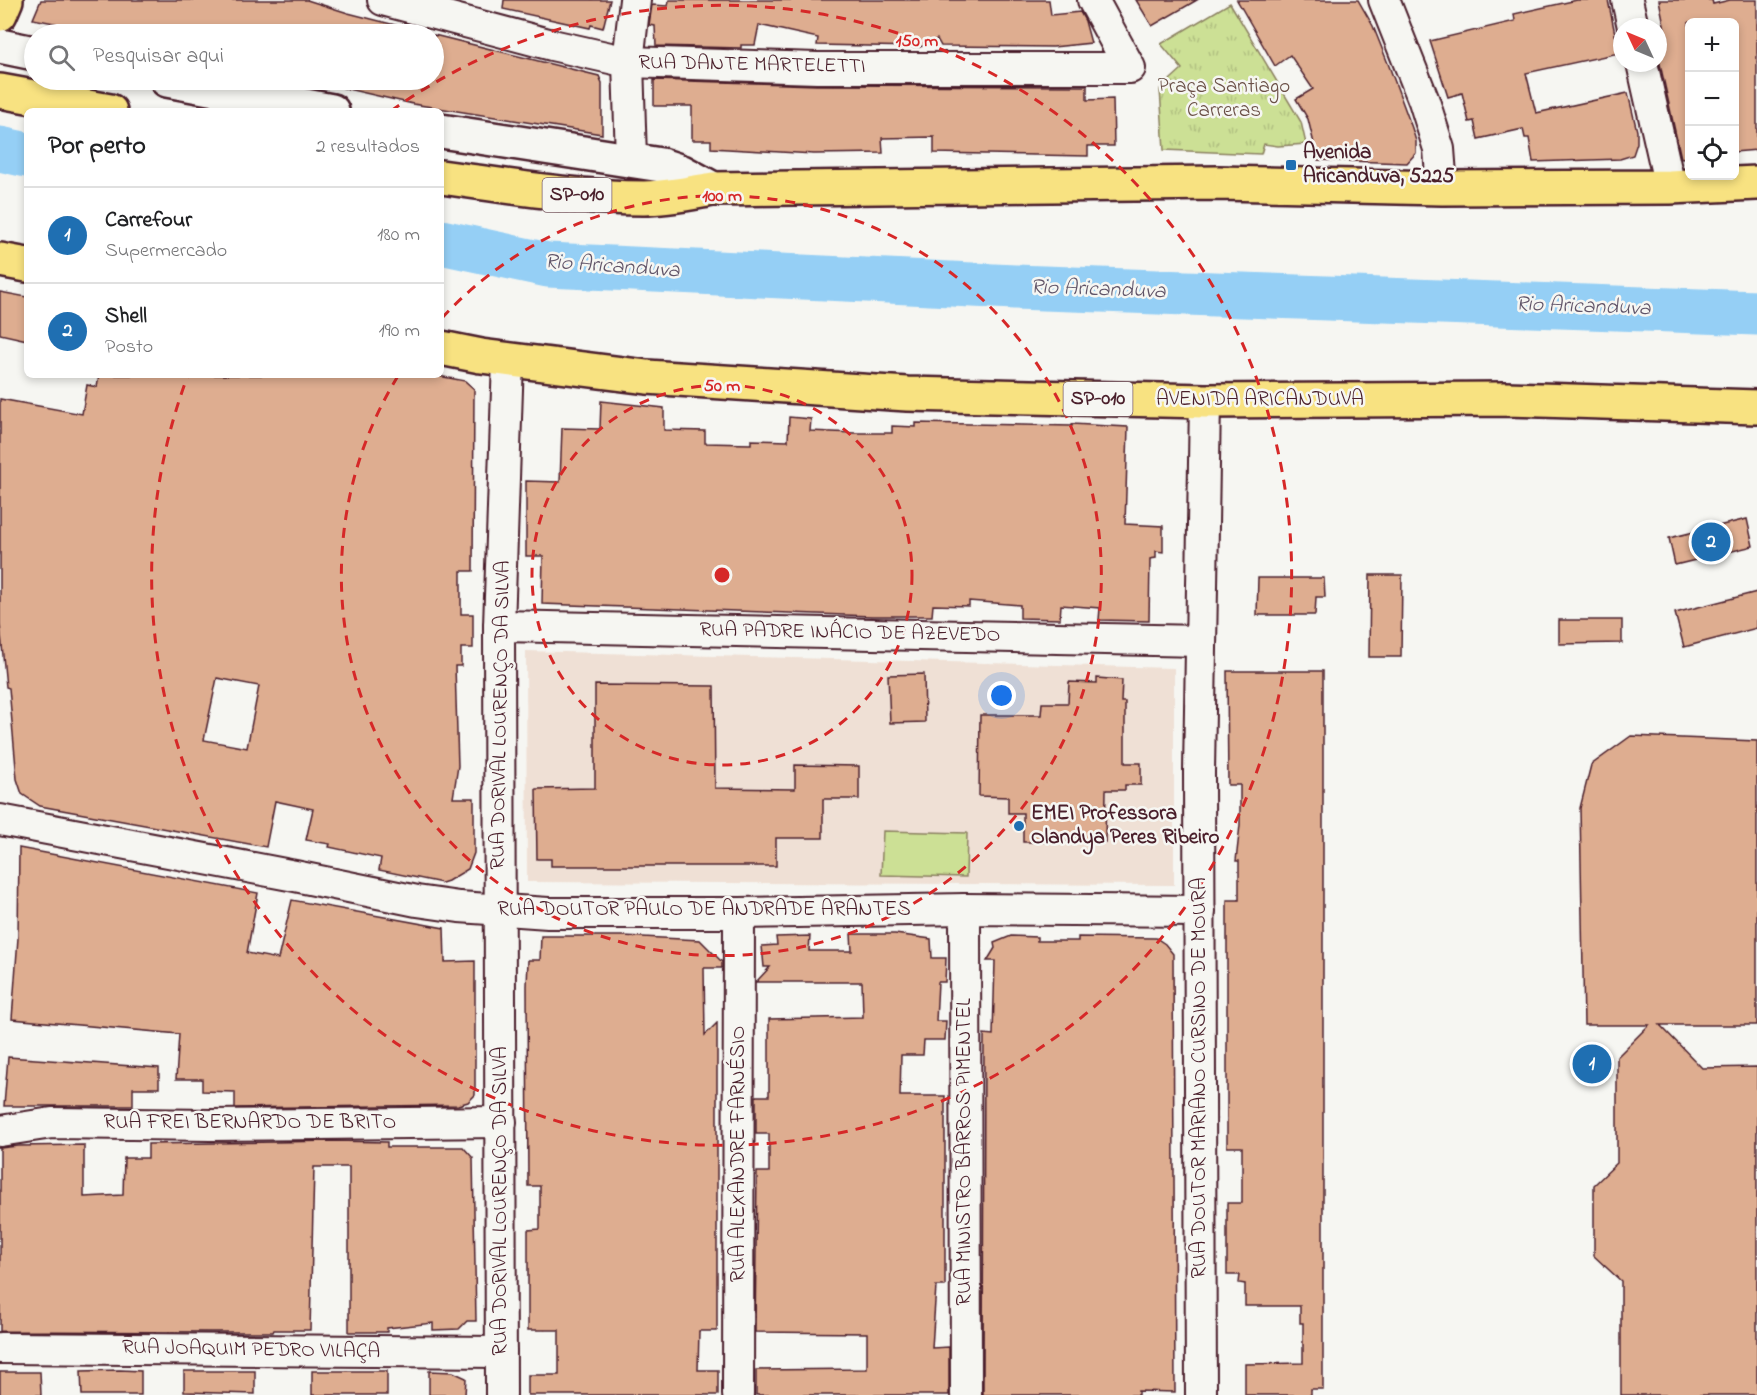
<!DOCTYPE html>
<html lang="pt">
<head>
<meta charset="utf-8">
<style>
	:root { --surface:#fff; --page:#f2f2f2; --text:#202124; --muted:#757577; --line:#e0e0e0; --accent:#1f6fb2 }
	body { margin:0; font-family:"Indie Flower",sans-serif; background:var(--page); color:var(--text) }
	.controls { position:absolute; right:18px; top:18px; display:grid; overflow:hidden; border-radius:9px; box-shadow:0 3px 9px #0003 }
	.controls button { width:54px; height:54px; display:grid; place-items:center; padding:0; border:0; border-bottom:2px solid var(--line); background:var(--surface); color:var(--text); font:30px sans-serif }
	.compass { position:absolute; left:1613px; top:18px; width:54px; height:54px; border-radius:50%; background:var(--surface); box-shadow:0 3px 9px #0003; rotate:314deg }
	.you { position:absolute; left:1002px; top:696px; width:21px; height:21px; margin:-15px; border:4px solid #fff; border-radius:50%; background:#1a73e8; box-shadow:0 0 0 9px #1a73e833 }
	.badge { display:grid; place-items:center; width:39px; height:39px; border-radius:50%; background:var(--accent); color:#fff; font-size:20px; font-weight:700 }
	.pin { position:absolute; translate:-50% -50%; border:3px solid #fff; box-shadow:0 2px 6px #0006 }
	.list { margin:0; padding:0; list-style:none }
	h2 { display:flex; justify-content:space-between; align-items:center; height:78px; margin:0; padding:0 24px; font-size:26px }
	h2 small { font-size:20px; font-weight:400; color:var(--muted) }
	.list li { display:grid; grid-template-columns:39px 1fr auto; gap:18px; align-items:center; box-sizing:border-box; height:96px; padding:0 24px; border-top:2px solid var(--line) }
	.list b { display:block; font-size:22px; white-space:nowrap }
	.list p { margin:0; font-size:20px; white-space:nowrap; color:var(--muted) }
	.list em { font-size:20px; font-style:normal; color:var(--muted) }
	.icon { flex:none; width:33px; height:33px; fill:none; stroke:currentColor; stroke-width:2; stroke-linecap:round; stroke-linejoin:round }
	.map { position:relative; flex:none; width:1757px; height:1395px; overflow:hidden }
	.search { position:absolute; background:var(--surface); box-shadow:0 3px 9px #0003; left:24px; top:24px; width:420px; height:66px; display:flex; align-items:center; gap:15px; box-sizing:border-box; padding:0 21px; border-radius:33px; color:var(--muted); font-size:22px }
	.panel { position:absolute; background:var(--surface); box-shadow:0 3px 9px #0003; left:24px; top:108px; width:420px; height:270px; border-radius:9px }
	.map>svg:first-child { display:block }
</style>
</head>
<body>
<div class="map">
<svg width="1757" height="1395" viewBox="0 0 1757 1395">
	<defs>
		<pattern id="grass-tufts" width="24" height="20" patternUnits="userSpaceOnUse" patternTransform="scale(1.5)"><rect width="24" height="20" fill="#cce095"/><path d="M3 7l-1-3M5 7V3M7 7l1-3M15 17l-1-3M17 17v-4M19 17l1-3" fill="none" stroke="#b1c081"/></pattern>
	</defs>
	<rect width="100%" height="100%" fill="#f6f6f2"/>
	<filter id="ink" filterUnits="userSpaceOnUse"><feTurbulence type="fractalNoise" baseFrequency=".0167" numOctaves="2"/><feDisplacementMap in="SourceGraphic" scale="12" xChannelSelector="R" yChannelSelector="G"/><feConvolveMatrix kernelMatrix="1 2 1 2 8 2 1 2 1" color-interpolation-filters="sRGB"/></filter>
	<g filter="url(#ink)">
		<path fill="#efe0d5" d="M526,651L1174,668V885L527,882Z"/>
		<path fill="url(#grass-tufts)" stroke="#8b8060" stroke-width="1.5" d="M1230,3L1301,122L1306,144L1278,146L1264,144L1261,154L1164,150L1160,89L1182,69L1161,44Z"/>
		<path fill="#cce095" stroke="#8b8060" stroke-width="1.5" d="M883,831L967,833L966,877L881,875Z"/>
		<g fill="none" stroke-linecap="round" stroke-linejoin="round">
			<g stroke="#95cff5" stroke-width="45">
				<path d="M0,149L27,155"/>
				<path d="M441,242L548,265L1015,287L1757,313"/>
			</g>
		</g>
		<g fill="#dead90" stroke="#4a1f2b" stroke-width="1.5" fill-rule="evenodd">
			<path d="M41,0H307L348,13L403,27L402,34H111L33,19Z"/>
			<path d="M504,0H610L603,28L591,25L590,28L503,9Z"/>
			<path d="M669,0H1049L1051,15L1080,12L1085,21L1091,43L1053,47L941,46L937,39L920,47L817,45L818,38L759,25L755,45H741V48L656,46L655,26L649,25L652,5L668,6Z"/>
			<path d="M1136,0H1197L1152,26Z"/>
			<path d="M1237,0H1358L1373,26L1389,66L1412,128L1416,141V153L1407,163L1318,160L1308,119L1296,99L1313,89L1290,55L1275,66Z"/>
			<path d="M1577,0H1608L1619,53L1526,73L1536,113L1628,93L1637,131V143L1633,155L1620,159L1533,162L1529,138H1525L1523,129L1478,139L1474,121L1469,122L1462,93L1448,97L1430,41L1515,21L1514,14Z"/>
			<path d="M1659,0H1712L1713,4L1730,0H1757V150L1734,152V22H1689V157L1681,158L1658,55V41L1667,39Z"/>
			<path d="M434,35L599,76L602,83V134L413,104L343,88L344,80H434Z"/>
			<path d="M654,80L816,85L1087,86V100L1113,99L1114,146H1088V156L934,153V137L882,138L883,153L814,154L711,148V140H692V106H654Z"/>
			<path d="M0,292L27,297V340L0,334Z"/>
			<path d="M99,375H433L465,381L474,389L473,571H461V614H473V648H461V666H455L458,766L453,798H474V853L468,869L448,881L442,883L379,870L381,858L329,847L330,844L306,840L313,809L275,801L266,847L40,806L22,794L17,779L9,688L6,687L0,624V399L82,414L87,385L97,387ZM217,678L259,686L247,748L204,740Z"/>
			<path d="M601,401L664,408V430L705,431V443L751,444V440L788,441L789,417L811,419L810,431L854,433H892V426L916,427V423L1072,426V424L1128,427L1125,524L1163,526V552L1156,551V558L1150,559L1149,621L1099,620L1100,608L1061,605L1060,619L1020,618V605L969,601V606L933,605L932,616H872L542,604L543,556H526V481L560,482L562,428L600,429Z"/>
			<path d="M1747,519L1753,546L1675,565L1669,538Z"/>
			<path d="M1370,575H1402L1401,657H1369Z"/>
			<path d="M1258,578H1324L1325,597H1316L1315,615H1257Z"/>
			<path d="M1757,592V628L1684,647L1675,613Z"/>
			<path d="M1559,620H1622V643L1559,644Z"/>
			<path d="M1227,671H1323V1389H1311V1395H1245V1364L1303,1363V1323H1300V1306H1245V1284L1239,1283L1240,1275H1227V1203H1242V1147H1227V900H1239V861H1236L1240,825V785H1228Z"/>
			<path d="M924,674L925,722L890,723L888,675Z"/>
			<path d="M1097,678L1122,680L1121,702H1125V763H1141V785H1125V790H1106L1105,842H1023V813H1008V797L979,796L980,715H1041L1042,703H1068L1069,682L1097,683Z"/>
			<path d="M595,685L714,686L715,788L795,789V765L859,766V799H823V838H776V866H551V859H537L536,789L595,788Z"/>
			<path d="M1631,736L1757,741V1025H1660L1702,1068L1757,1067V1395H1621V1281L1594,1256V1185L1617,1163V1057L1649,1025H1584L1580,808L1591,765Z"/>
			<path d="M19,848L258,893L247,953L278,959L292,900L444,928L445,962L475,961V1095L468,1102L458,1105L235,1108V1092L202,1091V1079H176L179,1034L12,1019L18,938Z"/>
			<path d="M851,934H895L931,939L932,958H946L945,982H938L936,1021H946L945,1040H924L923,1055H901L900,1096H945V1286H936L932,1348L949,1347V1395H756V1370L867,1369V1333L755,1332L757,1172H769V1134H756V1096H769V1019L863,1017L862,982H756L770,967H764L762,946L777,945L776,937L810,936L809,951H852Z"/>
			<path d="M541,936H623L700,940L722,962V968H704L705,1035L717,1023V1331H699L698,1370H718V1395H528V1375H559V1330H528V1230L540,1229V1186H528L527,986L528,960H540Z"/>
			<path d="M1011,936L1037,937V941H1078V937L1156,938L1165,944L1173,954L1175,1392L1138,1391V1395H983L984,1034L993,1035L995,961H987L995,948L994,943Z"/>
			<path d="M8,1057L159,1068V1088H133V1106H4Z"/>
			<path d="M333,1141L387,1142V1147H463L473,1158L476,1321H467L459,1329L433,1330V1323L387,1328V1332H349V1167H314L310,1330H274L273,1332H207L0,1331V1148L18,1146L84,1145V1197L123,1195L124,1158H148V1144Z"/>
			<path d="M120,1370L141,1371V1395H82L81,1371Z"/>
			<path d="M184,1371H255V1394L184,1392Z"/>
			<rect x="312" y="1371" width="75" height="24"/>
			<path d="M429,1371L453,1372L466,1378L465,1395H429Z"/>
			<path d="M0,1372H40L41,1395H0Z"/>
		</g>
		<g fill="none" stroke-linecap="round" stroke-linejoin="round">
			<g stroke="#4a1f2b" stroke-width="34">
				<g id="street">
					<path d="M383,0L552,45L628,62L817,68H1130L1093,0"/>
					<path d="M1384,0L1424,101L1439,149L1442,188"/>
					<path d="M1627,0L1633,27"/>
					<path d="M1642,63L1670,187"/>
					<path d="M631,159L628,62L635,0"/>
					<path d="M499,626L1201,641"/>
					<path d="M0,820L295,876L417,901L459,907L548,913H739L965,909L1200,911"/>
					<path d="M965,909L966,1395"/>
					<path d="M0,1131L52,1123L211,1125L501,1122"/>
					<path d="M0,1348L501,1352"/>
					<path d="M501,1395L499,626L508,360"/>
					<path d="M738,1395L739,913"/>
					<path d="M1201,1395L1199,772L1205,401"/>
				</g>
			</g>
			<g stroke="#4a1f2b" stroke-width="38">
				<g id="secondary">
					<path d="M0,46L34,53"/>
					<path d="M167,80L332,111"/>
					<path d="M441,131L661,165L682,172L713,189"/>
				</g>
			</g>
			<g stroke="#4a1f2b" stroke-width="38">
				<path id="primary" d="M0,14L6,0"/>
			</g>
			<g stroke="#4a1f2b" stroke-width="38">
				<g id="highway">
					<path d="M0,91L110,111"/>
					<path d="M441,177C508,186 576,198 644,198C667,198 690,193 713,189L1218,183L1442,188L1670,187L1757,183"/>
					<path d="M0,260L27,265"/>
					<path d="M441,348L481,356L647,377L907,394L1205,401L1506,399L1757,407"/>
				</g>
			</g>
			<use href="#street" stroke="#f6f6f2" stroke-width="30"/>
			<use href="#secondary" stroke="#f6f6f2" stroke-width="33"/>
			<use href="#primary" stroke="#f8e281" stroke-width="33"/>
			<use href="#highway" stroke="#f8e281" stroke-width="33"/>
		</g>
	</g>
	<g fill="none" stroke="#d62828" stroke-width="3" stroke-dasharray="10 8">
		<circle cx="722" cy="575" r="190"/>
		<path d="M442 318A380 380 0 1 1 398 376"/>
		<path d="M391 111A570 570 0 1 1 188 375"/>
	</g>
	<g fill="#1f6fb2" stroke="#f6f6f2" stroke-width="2">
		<rect x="1285" y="159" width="12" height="12" rx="3"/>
		<circle cx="1019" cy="826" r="6"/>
	</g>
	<g text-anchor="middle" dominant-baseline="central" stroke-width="5" stroke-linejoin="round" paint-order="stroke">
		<g fill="#f6f6f2" stroke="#7e6067" stroke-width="1.5">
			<rect x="542.5" y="178" width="69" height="34" rx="4.5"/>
			<rect x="1063.5" y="382" width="69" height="34" rx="4.5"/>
		</g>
		<g font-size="20" font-weight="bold" fill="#4a1f2b">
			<text x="577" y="195">SP-010</text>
			<text x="1098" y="399">SP-010</text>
		</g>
		<g font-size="21" fill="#4a1f2b" stroke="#f6f6f2">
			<text transform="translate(752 65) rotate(1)">RUA DANTE MARTELETTI</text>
			<text x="1260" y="400">AVENIDA ARICANDUVA</text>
			<text transform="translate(850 633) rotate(1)">RUA PADRE INÁCIO DE AZEVEDO</text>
			<text transform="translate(501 715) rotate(-89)">RUA DORIVAL LOURENÇO DA SILVA</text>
			<text x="704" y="910">RUA DOUTOR PAULO DE ANDRADE ARANTES</text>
			<text transform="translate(1200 1078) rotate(-90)">RUA DOUTOR MARIANO CURSINO DE MOURA</text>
			<text x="250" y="1123">RUA FREI BERNARDO DE BRITO</text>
			<text transform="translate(965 1152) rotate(-90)">RUA MINISTRO BARROS PIMENTEL</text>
			<text transform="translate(739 1154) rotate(-90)">RUA ALEXANDRE FARNÉSIO</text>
			<text transform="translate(501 1201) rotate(-90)">RUA DORIVAL LOURENÇO DA SILVA</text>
			<text transform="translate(251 1350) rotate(1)">RUA JOAQUIM PEDRO VILAÇA</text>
		</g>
		<g font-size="21" fill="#6a4f46" stroke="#f6f6f2">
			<text x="1224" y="87">Praça Santiago<tspan x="1224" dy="24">Carreras</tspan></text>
		</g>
		<g font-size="21" font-weight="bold" fill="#4a1f2b" stroke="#f6f6f2" text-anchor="start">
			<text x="1303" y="153">Avenida<tspan x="1303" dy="24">Aricanduva, 5225</tspan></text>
			<text x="1031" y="814">EMEI Professora<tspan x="1031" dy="24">Olandya Peres Ribeiro</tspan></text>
		</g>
		<g font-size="22" font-style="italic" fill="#605468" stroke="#f6f6f2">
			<text transform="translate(612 267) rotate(4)">Rio Aricanduva</text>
			<text transform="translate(1098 290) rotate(2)">Rio Aricanduva</text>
			<text transform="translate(1583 307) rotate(2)">Rio Aricanduva</text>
		</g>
	</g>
	<circle cx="722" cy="575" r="9" fill="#d62828" stroke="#f6f6f2" stroke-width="3"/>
	<g font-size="18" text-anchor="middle" font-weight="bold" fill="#d62828" stroke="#f6f6f2" stroke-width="5" stroke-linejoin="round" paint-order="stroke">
		<text x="917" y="46">150 m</text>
		<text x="722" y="201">100 m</text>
		<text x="722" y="391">50 m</text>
	</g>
</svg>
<div class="controls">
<button>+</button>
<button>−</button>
<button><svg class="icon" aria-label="locate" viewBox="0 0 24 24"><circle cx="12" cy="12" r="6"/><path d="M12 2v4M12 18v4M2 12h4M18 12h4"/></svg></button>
</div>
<svg class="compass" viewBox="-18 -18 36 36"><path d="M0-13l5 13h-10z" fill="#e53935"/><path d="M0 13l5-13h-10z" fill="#757577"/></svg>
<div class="you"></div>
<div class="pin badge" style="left:1592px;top:1064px">1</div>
<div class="pin badge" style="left:1711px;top:542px">2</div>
<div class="search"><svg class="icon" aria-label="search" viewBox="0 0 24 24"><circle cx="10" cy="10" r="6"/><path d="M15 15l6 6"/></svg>Pesquisar aqui</div>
<section class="panel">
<h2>Por perto<small>2 resultados</small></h2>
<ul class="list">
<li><span class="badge">1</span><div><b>Carrefour</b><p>Supermercado</p></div><em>180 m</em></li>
<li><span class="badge">2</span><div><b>Shell</b><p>Posto</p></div><em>190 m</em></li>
</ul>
</section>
</div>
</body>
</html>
